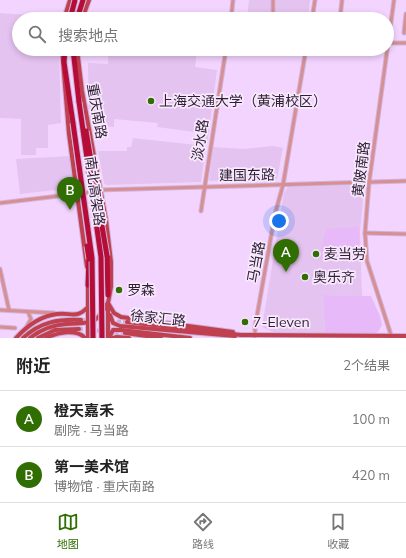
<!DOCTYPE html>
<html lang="zh">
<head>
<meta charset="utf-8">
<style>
	:root { --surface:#fff; --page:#f2f2f2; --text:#222; --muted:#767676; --line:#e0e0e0; --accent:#306e01 }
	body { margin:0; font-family:Mulish,"Noto Sans SC",sans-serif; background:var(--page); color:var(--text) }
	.you { position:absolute; left:279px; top:221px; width:14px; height:14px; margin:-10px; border:3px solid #fff; border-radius:50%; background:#1a73e8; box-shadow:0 0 0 6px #1a73e833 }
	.badge { display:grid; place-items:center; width:26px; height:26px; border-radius:50%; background:var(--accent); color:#fff; font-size:13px; font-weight:700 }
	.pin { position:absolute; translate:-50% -33px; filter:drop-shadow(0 1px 2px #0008) }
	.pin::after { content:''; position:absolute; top:21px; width:14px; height:12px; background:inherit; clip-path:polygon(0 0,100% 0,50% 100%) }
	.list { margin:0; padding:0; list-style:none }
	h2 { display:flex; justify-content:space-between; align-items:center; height:52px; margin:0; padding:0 16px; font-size:17px }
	h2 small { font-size:13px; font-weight:400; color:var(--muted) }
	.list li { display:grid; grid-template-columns:26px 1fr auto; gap:12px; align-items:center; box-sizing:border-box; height:56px; padding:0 16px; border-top:1px solid var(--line) }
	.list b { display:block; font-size:15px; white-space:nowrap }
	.list p { margin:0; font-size:13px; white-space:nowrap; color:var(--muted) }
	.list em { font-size:13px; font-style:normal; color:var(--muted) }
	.icon { flex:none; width:22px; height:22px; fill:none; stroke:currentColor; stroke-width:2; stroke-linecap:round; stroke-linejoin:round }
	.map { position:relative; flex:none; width:406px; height:338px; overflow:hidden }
	.search { position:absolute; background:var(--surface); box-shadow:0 2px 6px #0003; left:12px; right:12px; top:12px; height:44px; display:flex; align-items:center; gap:10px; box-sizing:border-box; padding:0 14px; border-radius:22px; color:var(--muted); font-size:15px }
	.sheet { height:164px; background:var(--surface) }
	nav { display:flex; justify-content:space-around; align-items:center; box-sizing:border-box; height:56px; border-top:1px solid var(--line); background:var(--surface); font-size:11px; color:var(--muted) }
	nav a { display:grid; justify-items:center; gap:2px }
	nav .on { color:var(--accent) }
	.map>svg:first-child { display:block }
</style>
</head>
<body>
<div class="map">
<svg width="406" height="338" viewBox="0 0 406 338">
	<rect width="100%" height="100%" fill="#f3d4ff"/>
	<g fill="#e5c3f1">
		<path d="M249,0H310L308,19H233L234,15L247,17Z"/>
		<path d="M0,13L29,15L28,19H19V49H59L61,123L48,125V148H36V155H21V119L0,118Z"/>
		<path d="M109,49L197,50L195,67L217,70L207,145L201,144L202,133L157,127L158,123L114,119V127L89,124L88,63L108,64Z"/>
		<path d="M133,138L206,146L201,182L106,185L104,183L98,151H127V147H131Z"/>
		<path d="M273,146L283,148L277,179L209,181L213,147L243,149Z"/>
		<path d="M70,156L73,184L72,188L20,194L16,159Z"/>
		<path d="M360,185L364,189L360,232L362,296L323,295L325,333L273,332L262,327L284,193L288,187Z"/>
	</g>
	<g fill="#e8b9f9">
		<path d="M359,227V258H319L326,229Z"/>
		<path d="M323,295L371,296L380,316L382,325L378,332L372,334L325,333Z"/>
	</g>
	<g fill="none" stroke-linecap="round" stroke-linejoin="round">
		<g stroke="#cbb0d6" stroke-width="4" stroke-dasharray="4 2" stroke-linecap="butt">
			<path d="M81,320L127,322"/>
			<path d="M79,329L125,333"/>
		</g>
		<g stroke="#cfb3da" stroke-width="5">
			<g id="minor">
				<path d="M273,0V18"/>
				<path d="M72,10L97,19"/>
				<path d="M340,18L342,0"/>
				<path d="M231,19L233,0"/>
				<path d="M248,19L273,17L312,18"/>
				<path d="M312,19L315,0"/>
				<path d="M404,33L406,14"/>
				<path d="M387,43H406"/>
				<path d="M99,190L406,181"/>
				<path d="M0,203L92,192"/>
				<path d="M201,211L226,49"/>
				<path d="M365,233L406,234"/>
				<path d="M0,269L9,310"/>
				<path d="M0,310L54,313"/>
				<path d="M27,326L31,319L28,312"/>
				<path d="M0,327L15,328"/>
				<path d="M255,338V327L275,214L283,185L306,49"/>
				<path d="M392,338L367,261L365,233L369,183L394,0"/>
			</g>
		</g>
		<g stroke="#cfb3da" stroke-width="6">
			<g id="major">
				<path d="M64,19L70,0"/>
				<path d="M82,19L89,0"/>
				<path d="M62,49L69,134L87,267"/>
				<path d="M77,49L82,91L106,220L111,262V287L108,303V338"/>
				<path d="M88,284V338"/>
				<path d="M108,303L114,313L121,317L233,332"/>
				<path d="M110,315L113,323L120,326L235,336"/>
				<path d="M127,322L241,335L406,336"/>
				<path d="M125,333L161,338"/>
				<path d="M16,338C26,327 41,316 57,314C72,312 76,320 89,306"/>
				<path d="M23,338C40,322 58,319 81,320"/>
				<path d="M30,338C40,330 53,325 66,324C87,322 96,327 107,304"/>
				<path d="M38,338L55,330L79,329"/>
				<path d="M46,338C56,333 77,328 85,338"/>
				<path d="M109,338L113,330H121L190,338"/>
				<path d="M113,338L117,337L129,338"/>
			</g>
		</g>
		<g stroke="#cfb3da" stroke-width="7">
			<g id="highway">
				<path d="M65,49L64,62L73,123"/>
				<path d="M73,49L79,102"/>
				<path d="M107,256L108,295"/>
				<path d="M88,285L89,259"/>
			</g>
		</g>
		<use href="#minor" stroke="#d78f92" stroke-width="3"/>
		<use href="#major" stroke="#c14050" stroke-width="4"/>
		<use href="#highway" stroke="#b60c38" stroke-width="5"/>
		<g stroke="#cfb3da" stroke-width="7" stroke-linecap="butt">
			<g id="highway-bridge">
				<path d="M70,19L75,0"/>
				<path d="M77,19L83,0"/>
				<path d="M79,102L101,257L102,338"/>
				<path d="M73,123L92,258L93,338"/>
				<path d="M86,131L107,256"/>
				<path d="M87,246L89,259"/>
			</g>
		</g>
		<use href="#highway-bridge" stroke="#b60c38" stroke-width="5"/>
	</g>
	<g fill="#306e01" stroke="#f8e8fd" stroke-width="1.5">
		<circle cx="151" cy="101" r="4"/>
		<circle cx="316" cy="254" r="4"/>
		<circle cx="305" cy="277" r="4"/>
		<circle cx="119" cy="290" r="4"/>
		<circle cx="245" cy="322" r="4"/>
	</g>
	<g text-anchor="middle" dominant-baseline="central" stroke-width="3.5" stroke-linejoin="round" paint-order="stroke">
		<g font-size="14" fill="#2d1e32" stroke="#f8e8fd" text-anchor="start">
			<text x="159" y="101">上海交通大学（黄浦校区）</text>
			<text x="324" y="254">麦当劳</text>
			<text x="313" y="277">奥乐齐</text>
			<text x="127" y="290">罗森</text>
			<text x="253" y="322">7-Eleven</text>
		</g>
		<g font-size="14" fill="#2d1e32" stroke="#f8e8fd">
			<text transform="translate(97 111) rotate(80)">重庆南路</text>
			<text transform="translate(200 140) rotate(-81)">淡水路</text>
			<text transform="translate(361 169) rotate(-83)">黄陂南路</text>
			<text transform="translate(247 175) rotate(-1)">建国东路</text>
			<text transform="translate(95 191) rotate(82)">南北高架路</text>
			<text transform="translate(256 262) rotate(-80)">马当路</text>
			<text transform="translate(158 318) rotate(6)">徐家汇路</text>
		</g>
	</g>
</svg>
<div class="you"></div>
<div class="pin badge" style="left:286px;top:272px">A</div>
<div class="pin badge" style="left:70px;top:210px">B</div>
<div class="search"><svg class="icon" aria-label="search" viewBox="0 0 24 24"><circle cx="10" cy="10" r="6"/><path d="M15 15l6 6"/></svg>搜索地点</div>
</div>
<section class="sheet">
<h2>附近<small>2个结果</small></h2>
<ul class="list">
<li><span class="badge">A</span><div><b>橙天嘉禾</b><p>剧院 · 马当路</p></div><em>100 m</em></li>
<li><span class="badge">B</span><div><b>第一美术馆</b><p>博物馆 · 重庆南路</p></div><em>420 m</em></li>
</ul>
</section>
<nav>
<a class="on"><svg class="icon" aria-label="map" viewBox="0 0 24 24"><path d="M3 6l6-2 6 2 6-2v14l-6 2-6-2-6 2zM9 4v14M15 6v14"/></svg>地图</a>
<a><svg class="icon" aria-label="directions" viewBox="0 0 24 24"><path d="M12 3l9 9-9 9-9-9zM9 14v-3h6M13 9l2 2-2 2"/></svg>路线</a>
<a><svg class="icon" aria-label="saved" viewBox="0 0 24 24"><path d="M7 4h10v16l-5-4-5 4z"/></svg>收藏</a>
</nav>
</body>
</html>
